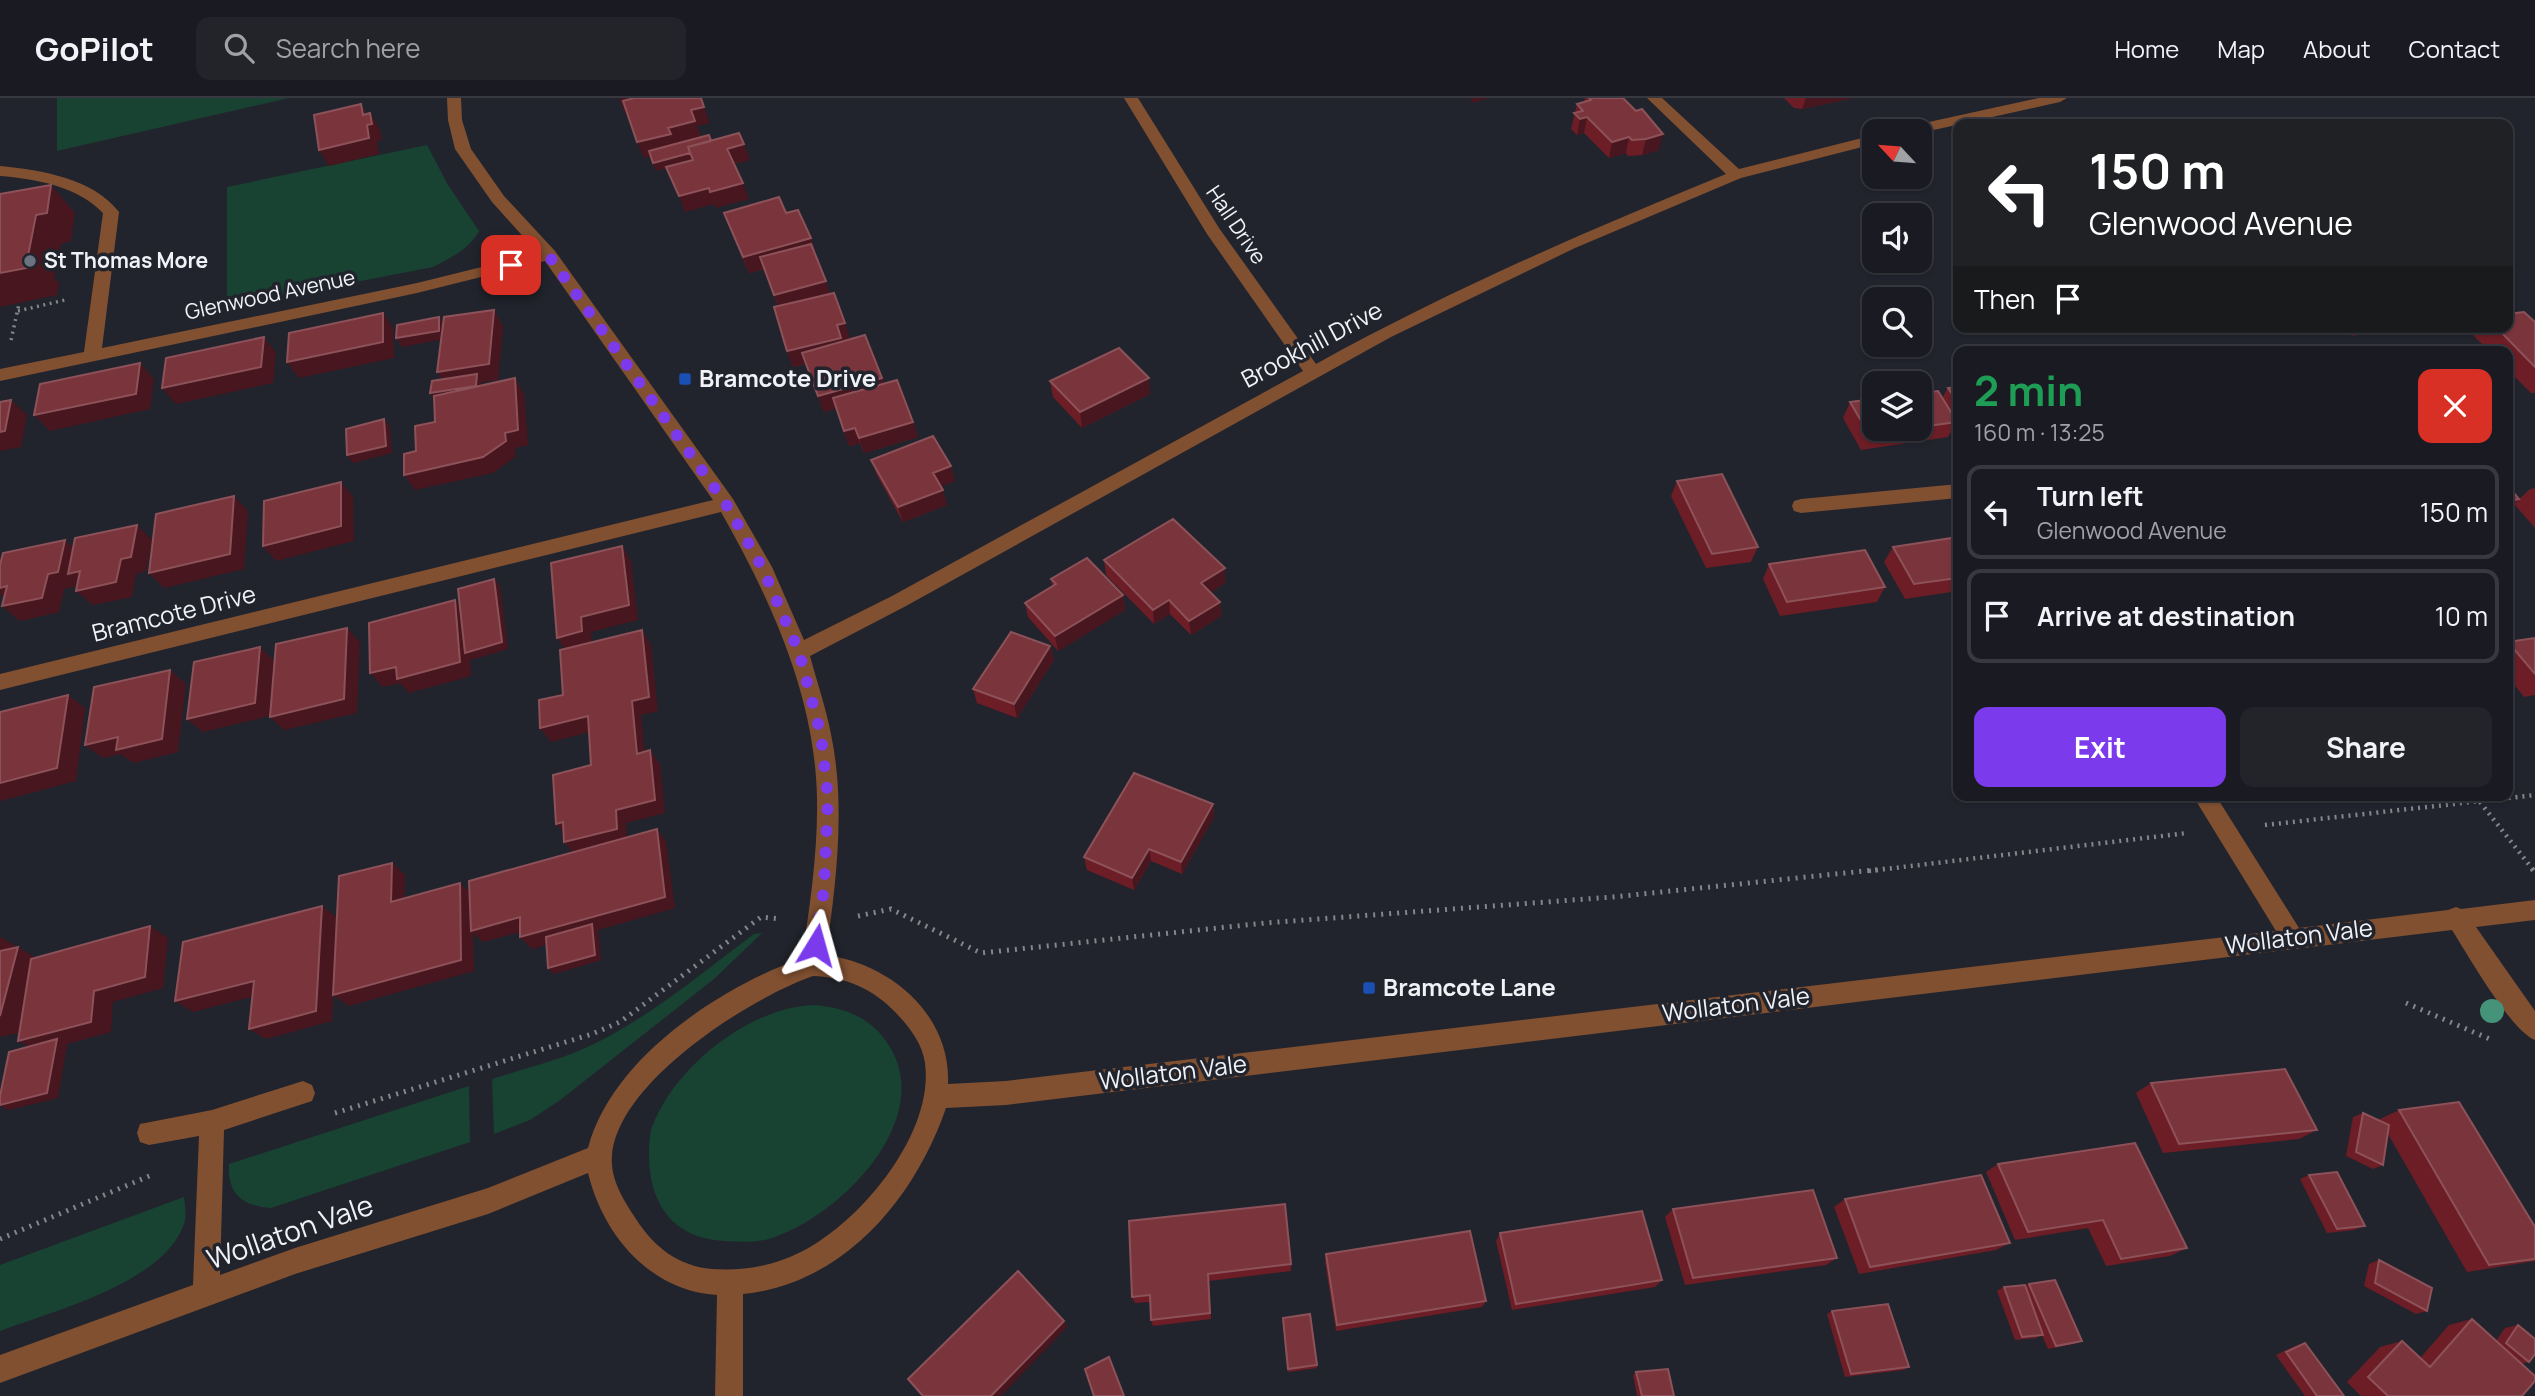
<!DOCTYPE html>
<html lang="en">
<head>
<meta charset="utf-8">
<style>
  :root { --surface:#1a1b22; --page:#23242a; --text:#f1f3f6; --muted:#9fa1a5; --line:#383940; --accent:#7c3aed }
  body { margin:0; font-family:Manrope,sans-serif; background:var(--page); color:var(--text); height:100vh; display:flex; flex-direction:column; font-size:26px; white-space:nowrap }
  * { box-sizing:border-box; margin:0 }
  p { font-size:23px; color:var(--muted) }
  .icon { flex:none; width:38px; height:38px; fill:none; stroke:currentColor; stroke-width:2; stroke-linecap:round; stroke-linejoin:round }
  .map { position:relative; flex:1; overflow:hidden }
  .sheet { position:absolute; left:1953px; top:248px; width:560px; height:455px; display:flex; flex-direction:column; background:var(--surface); border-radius:14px; box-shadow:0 2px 5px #0004,0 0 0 2px var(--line) }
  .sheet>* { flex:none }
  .guide { position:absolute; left:1953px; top:21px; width:560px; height:214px; border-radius:14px; box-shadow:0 2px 5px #0004,0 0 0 2px var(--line); background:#202124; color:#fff; overflow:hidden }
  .needle { width:46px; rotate:296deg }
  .controls { position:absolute; left:1862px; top:21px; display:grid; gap:14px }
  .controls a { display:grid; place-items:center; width:70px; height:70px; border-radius:14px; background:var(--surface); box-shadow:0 2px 5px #0004,0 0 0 2px var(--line); font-size:35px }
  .pin { position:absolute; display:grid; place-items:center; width:60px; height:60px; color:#fff; margin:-30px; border-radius:14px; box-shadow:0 4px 10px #0006 }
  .me { position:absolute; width:77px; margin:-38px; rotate:8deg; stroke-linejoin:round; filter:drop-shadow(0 0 5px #0008) }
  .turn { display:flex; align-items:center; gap:24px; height:147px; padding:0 21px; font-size:32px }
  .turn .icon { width:91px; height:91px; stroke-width:2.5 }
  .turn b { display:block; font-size:49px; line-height:60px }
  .then { display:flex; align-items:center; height:66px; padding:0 21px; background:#0003; gap:14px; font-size:26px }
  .round { display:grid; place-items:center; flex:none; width:74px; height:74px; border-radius:14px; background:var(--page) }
  .overview { display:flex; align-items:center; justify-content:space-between; height:119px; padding:0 21px }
  h1 { font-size:42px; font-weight:700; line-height:52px; color:#1e9e55 }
  .primary-button { display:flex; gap:14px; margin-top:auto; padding:14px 21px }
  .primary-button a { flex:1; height:80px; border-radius:14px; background:var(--accent); color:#fff; font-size:28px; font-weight:700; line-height:80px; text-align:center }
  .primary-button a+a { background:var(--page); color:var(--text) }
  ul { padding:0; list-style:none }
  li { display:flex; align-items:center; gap:21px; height:94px; margin:0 14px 10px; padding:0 7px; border:4px solid var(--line); border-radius:14px }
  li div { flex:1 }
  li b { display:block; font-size:26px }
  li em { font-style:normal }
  header { display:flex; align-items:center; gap:42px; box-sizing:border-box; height:98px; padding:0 35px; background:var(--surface); border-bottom:2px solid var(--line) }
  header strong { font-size:33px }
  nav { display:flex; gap:38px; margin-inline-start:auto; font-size:24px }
  .search { width:490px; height:63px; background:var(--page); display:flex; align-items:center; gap:18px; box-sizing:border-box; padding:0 24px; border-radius:14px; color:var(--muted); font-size:26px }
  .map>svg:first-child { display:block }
</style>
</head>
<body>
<header>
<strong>GoPilot</strong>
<div class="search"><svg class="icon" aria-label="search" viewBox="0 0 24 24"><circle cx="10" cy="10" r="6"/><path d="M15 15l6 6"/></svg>Search here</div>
<nav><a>Home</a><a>Map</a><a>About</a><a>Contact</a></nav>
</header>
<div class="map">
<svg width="2535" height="1298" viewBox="0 0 2535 1298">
  <rect width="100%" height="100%" fill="#22242d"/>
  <path fill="#184231" d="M57,0H289L57,53Z
    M427,47L448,87L479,133C468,152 452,159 433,169L227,209V89Z
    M762,835L714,881L559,1003L530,1022L494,1036L492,981C526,970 561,962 594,946C651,918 703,874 754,836Z
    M813,907C843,909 868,918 886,943C940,1018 841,1118 772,1140C756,1145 741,1144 725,1143C675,1141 650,1108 649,1060C649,1050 649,1039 652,1029C675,968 749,910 813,907Z
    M469,988L470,1044L271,1110C243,1108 227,1096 229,1066Z
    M184,1099C185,1107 187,1119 184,1126C164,1185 53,1213 0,1233V1167Z"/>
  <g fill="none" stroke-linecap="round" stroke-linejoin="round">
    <path stroke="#84868d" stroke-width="3.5" stroke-dasharray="2 4.5" stroke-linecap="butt" d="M18,213L65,202
      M11,242L19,206"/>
    <path stroke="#84868d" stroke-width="4.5" stroke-dasharray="2 5" stroke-linecap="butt" d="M2480,704L2534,773
      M2265,727L2535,697
      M1869,773L2187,735"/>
    <path stroke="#84868d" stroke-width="5" stroke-dasharray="2 6" stroke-linecap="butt" d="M2532,771L2535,775
      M858,818L891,811L981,855L1265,825L1613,799L1884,771
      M2406,905L2492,942
      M335,1015L592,936L620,924L761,819L780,821
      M0,1141L154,1076"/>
    <path fill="#815031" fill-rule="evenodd" d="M447,0H461L462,22L471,51L504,98L555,153L733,401L772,469L804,542L892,498L1303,273L1207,136L1124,0H1138L1219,130L1316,266C1448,193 1586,133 1726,76L1647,0H1662L1739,71L1874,37V46L1741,80L1575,150L1391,239L906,508L810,558C817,584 826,610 831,636C846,708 836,785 826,857C891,866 951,917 948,986L1006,983L2276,833L2193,698H2216L2299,830L2448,812L2456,809L2461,811L2535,802V822L2476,829L2535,913V942C2511,933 2468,857 2452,832L1006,1007L946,1010C915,1100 844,1186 743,1196V1298H715L717,1197C650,1193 603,1137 588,1075L488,1116L295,1176L0,1285V1257L193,1187L199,1038L149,1047L140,1044L137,1035L140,1026L212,1012L303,983L312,987L315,995L312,1003L224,1032L220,1177L295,1150L488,1090L588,1050C612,960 719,890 802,860C810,807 818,754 817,700C815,598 771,502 721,414L0,592V576L713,402L545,163L417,195L0,283V271L84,254L103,115C77,88 36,81 0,78V68C40,72 93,80 119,114L102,250L417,185L538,155L492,104L455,51L448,22ZM813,878C846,879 874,891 897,916C910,930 922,945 925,965C935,1038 854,1133 790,1159C766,1169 738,1173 712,1171C678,1168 654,1149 636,1121C624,1103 610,1081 612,1058C617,984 750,900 813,878Z
      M2039,0H2067L2060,4L1920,35L1899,33L1906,29Z
      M1958,386V400L1801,415L1794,413L1792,408L1794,403L1801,401Z"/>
  </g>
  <circle fill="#459378" cx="2492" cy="913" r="12"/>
  <path fill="#6c1d25" d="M1585,0H1623L1659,52L1642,57L1628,58L1626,55L1609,60L1584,35L1577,37L1571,31L1577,6L1584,4Z
    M1784,0H1853L1802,11L1794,10Z
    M724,115H786L816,155L815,156L830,196L850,241L913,324L918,339L864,355L860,345L849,348L836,310L824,314L806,266L793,269L787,253L778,208L764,171L749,175Z
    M2535,224V295H2531L2508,272V254H2490L2471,235L2477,229H2508Z
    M2344,229H2414L2352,238Z
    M1050,283L1150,296L1082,330L1053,299Z
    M1958,289V334L1954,328L1948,339L1861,352L1843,320L1850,304L1874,331H1920V295L1942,300L1948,290Z
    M871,362L955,383L941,388L947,407L903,424L877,377Z
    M1677,383L1758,449L1751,464L1706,470L1671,398Z
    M2508,388L2519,401L2508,411Z
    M2535,390V430L2514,406L2530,391Z
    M1958,439V493L1905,501L1884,464L1893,449Z
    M1104,462L1225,470V485L1211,494L1220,504L1221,518L1191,537L1170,516L1154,526L1106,477Z
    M1769,466L1885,489L1877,504L1780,518L1763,481Z
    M1051,481L1123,497L1125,512L1058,553L1028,519L1025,505L1052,488Z
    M2535,540V597L2524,599L2508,579V544Z
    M1050,548L1054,562L1017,620L977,605L973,591Z
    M1213,706L1214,719L1182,776L1151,763L1134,792L1087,772L1084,759Z
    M2151,985L2317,1032L2299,1041L2163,1055L2136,995Z
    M2399,1012L2535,1129V1163L2467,1174L2388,1036L2383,1067L2373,1071L2346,1058L2353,1019L2363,1015L2381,1023L2380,1021Z
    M1998,1066L2187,1150L2170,1158L2106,1168L2088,1130L2015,1142L1986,1074Z
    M2309,1077L2365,1128L2354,1132L2327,1135L2300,1081Z
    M1845,1101L2010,1145L1996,1152L1859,1176L1834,1109Z
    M1673,1111L1837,1160L1826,1167L1685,1187L1665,1119Z
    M1129,1123L1291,1166V1173L1209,1183L1211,1221L1153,1228L1151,1222L1150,1204L1135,1205L1132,1199Z
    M1500,1135L1662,1182L1655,1189L1512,1212L1496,1143Z
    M1326,1156L1486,1203L1482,1209L1336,1233L1325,1164Z
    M2379,1162L2427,1213L2416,1216L2364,1188L2369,1166Z
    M2029,1186L2082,1243L2074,1246L2048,1251L2042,1237L2036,1240L2015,1242L1997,1193L2004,1189L2025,1188Z
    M1832,1213L1909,1269L1903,1272L1845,1279L1827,1216Z
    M2472,1221L2496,1243L2505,1230L2518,1227L2529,1264L2521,1266L2522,1298H2361L2347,1284L2380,1249L2402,1243L2420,1260L2449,1227Z
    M1283,1223L1317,1267V1270L1288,1274Z
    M2305,1245L2344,1298H2305L2276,1257L2295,1248Z
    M1636,1274L1674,1298H1637L1633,1277Z"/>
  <path fill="#48161f" d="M619,0H669L671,5L625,15Z
    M1472,0H1490L1471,5Z
    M1806,0H1853L1802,11Z
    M361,6L370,22V15L380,31L382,42L377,43L379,56L329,68L319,52L363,17Z
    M704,9L710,25L697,28L691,12Z
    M1587,19L1584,35L1577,37L1580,21Z
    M695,23L701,39L675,46L668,30Z
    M671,36L677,52L644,60L637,44Z
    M1663,36L1659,52L1642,57L1646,41Z
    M1629,39L1626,55L1609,60L1612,44Z
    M744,46L750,62L732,67L727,51Z
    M690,55L693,63L656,73L653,65Z
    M743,85L749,101L716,110L714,106L685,114L679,98L709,90Z
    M51,87L75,115L71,143L61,146L54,180L59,185L57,197L0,209V175L36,117Z
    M811,140L816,155L749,175L743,159Z
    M826,183L831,199L780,213L774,197Z
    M494,212L503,228L498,282L482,284L481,296L435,303L430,295L447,289L437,274Z
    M383,215L393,231L394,260L299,280L287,264Z
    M439,219L444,227V241L402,249L396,240Z
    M845,225L850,241L846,256L793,269L787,253L837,227Z
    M264,239L276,255L273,285L176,306L162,290Z
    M140,265L154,281L150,311L50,333L34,317Z
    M515,280L524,296L528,347L515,350L516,358L493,375L415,392L404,377L505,335Z
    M882,280L887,296L824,314L818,298Z
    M1149,280L1150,296L1082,330L1080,314Z
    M11,302L27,317L21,349L0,353V334Z
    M384,321L390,329L392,355L353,365L347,357Z
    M913,324L918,339L864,355L859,340Z
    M855,330L860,345L849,348L844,333Z
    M951,368L955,383L937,390L933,375Z
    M341,384L353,399L354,443L276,463L263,448Z
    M943,392L947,407L903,424L898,409Z
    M234,398L248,413L244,471L164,490L149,475Z
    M137,427L152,442L146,473L136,476L132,499L93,507L76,493L121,461Z
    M65,442L81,457L80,473L84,490L76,483L75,489L64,491L59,514L20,523L2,508L48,476Z
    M622,448L631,463L638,522L591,534L592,547L567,554L557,540L581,519Z
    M1225,470V485L1202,500L1201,485Z
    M494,481L500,488L508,551L471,562L470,560L471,578L409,595L400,585L383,589L370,575L396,569L455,502L466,516Z
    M7,488L11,505L0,496V490Z
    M1123,497L1125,512L1058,553L1055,538Z
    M1169,502L1170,516L1154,526L1153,512Z
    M1220,504L1221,518L1191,537L1189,523Z
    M347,530L360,544L357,615L284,632L270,619Z
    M642,532L651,547L658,613L641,617L646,669L637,656L632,603Z
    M1050,548L1054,562L1017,620L1014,606Z
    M260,549L274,563L269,618L203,634L187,621Z
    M170,572L186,586L178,654L133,665L121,656L103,660L85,647Z
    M68,597L85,610L76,683L0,703V685Z
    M588,618L598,632L551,644L540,630Z
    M650,652L660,666L665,715L626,725L627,743L575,757L564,744L616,712Z
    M1213,706L1214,719L1182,776L1181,764Z
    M563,724L567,738L556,726Z
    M657,731L666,744L675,810L598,832L601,862L554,876L548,870L593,833L532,851L520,839Z
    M1149,751L1151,763L1134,792L1132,780Z
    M392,765L405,777L404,816L391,804Z
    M460,785L473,797L520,819L532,831L483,844L473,835L474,873L349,908L333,897Z
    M322,808L337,820L332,923L266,941L249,931Z
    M150,828L168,840L163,890L113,904L111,934L67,946V947L58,1000L9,1012L0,1008L39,954L18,943L94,893Z
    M0,839L18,849L13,866L0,858Z
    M18,849L38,861L19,935L0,939V918Z
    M254,883L271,894L193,914L175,903Z
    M1064,1223L1067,1229L1001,1298H991Z"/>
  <path fill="#7a343c" stroke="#8d5259" stroke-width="2" d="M634,0H701L704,9L691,12L695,23L668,30L671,36L637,44L623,3Z
    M1589,0H1623L1636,13L1642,11L1663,36L1646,41L1632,42L1629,39L1612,44L1587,19L1580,21L1574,15L1583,13L1577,6L1591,2Z
    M361,6L363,17L370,15L372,26L367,27L369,40L319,52L314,17Z
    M739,35L744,46L727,51L743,85L710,94L709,90L679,98L666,69L693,62L688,49Z
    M709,37L711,43L688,49L690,55L653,65L649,53Z
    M51,87L47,115L36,117L28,158L34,157L32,169L0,175V96Z
    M779,99L786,115L798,112L811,140L743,159L724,115Z
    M811,146L826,183L774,197L760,159Z
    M834,195L845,225L837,227L841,240L787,253L774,209Z
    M494,212L489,266L437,274L444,219Z
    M2524,214L2535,224V269L2496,229H2508V216Z
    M383,215V244L287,264L289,235Z
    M439,219V233L396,240L397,227Z
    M865,237L882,280L818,298L802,255Z
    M264,239L261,269L162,290L166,260Z
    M2250,249L2254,254H2215Z
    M1119,250L1149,280L1080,314L1050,283Z
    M140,265L136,296L34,317L40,286Z
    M477,276L476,288L430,295L432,283Z
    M515,280L518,332L505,335L506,343L483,359L404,377V356L416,353L415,328L435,324L434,298Z
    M897,282L913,324L859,340L855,330L844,333L833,300Z
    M1958,289V305L1948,290Z
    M1938,293L1957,324L1920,329V295Z
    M1874,301V331H1908L1869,336L1850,304Z
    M11,302L5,333L0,334V304Z
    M384,321L386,348L347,357L346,331Z
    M933,338L951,368L933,375L943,392L898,409L871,362Z
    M1722,376L1758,449L1712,456L1677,383Z
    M341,384V428L263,448L264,403Z
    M2508,388L2519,401L2508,403Z
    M234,398L230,456L149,475L156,416Z
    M1173,421L1225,470L1201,485L1220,504L1189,523L1169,502L1153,512L1104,462Z
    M137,427L131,459L121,461L116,484L76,493L80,473L68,476L75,440Z
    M1958,439V480L1914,486L1893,449Z
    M65,442L58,474L48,476L42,500L2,508L7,488L0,490V467L3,455Z
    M622,448L629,507L581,519L582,533L557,540L551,465Z
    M1865,452L1885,489L1787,504L1769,466Z
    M1087,460L1123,497L1055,538L1025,505L1056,486L1051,481Z
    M494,481L502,544L465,555L458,491Z
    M455,502L460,564L397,581L396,569L370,575L369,525Z
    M347,530L344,601L270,619L276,546Z
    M642,532L649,599L632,603L637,656L650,652L655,702L616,712L617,731L564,744L563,724L556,726L553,677L591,667L588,618L540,630L539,602L563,597L560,552Z
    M1011,534L1050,548L1014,606L973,591Z
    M2535,540V576L2508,544Z
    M260,549L255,605L187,621L194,564Z
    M170,572L162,641L116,652L118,639L85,647L94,589Z
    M2508,590L2513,598H2508Z
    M68,597L57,670L0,685V614Z
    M1134,675L1213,706L1181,764L1149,751L1132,780L1084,759Z
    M657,731L665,799L520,839V819L471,833L469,783Z
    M392,765L391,804L460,785L461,862L333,897L339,778Z
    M322,808L316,913L249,931L254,883L175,903L183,844Z
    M592,826L595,857L548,870L546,839Z
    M150,828L145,879L94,893L91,924L18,943L31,861Z
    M18,849L0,918V853Z
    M57,941L47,995L0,1007V998L9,954Z
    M2285,971L2317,1032L2179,1046L2151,985Z
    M2459,1004L2535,1129V1161L2489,1167L2399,1012Z
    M2363,1015L2389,1027L2383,1067L2356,1054Z
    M2135,1045L2187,1150L2121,1161L2103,1122L2028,1134L1998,1066Z
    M2337,1074L2365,1128L2337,1131L2309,1077Z
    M1981,1077L2010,1145L1870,1169L1845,1101Z
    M1813,1092L1837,1160L1693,1180L1673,1111Z
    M1285,1106L1291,1166L1208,1176L1210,1215L1151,1222L1150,1197L1132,1199L1129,1123Z
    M1642,1113L1662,1182L1516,1206L1500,1135Z
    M1470,1133L1486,1203L1337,1227L1326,1156Z
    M2379,1162L2432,1190L2427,1213L2375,1185Z
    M1018,1173L1064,1223L991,1298H923L908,1281Z
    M2055,1182L2082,1243L2056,1248L2029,1186Z
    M2025,1187L2043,1237L2022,1239L2004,1189Z
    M1888,1206L1909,1269L1851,1276L1832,1213Z
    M1310,1216L1317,1267L1288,1271L1283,1220Z
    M2472,1221L2535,1278V1283L2522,1298H2388L2368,1279L2402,1243L2430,1269Z
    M2518,1227L2535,1241V1256L2529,1264L2506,1245Z
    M2305,1245L2344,1298H2317L2286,1254Z
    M1109,1259L1124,1298H1094L1085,1271Z
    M1668,1271L1674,1298H1642L1636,1274Z"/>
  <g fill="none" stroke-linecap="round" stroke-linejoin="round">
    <path stroke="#7c3aed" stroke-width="12" stroke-dasharray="0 21.6" d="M511,167L549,158L726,406L762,469L799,554L821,637L828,700L824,790L816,847"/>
  </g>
  <circle fill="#6b7280" stroke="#22242d" stroke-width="2.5" cx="30" cy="163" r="7"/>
  <g fill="#1a4fb4" stroke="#22242d" stroke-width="2.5">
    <rect x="678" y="274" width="14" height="14" rx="3.5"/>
    <rect x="1362" y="883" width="14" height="14" rx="3.5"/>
  </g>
  <g text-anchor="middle" stroke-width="7" stroke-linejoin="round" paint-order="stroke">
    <g font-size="21" fill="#f0f2f8" stroke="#22242d">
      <text transform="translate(1236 127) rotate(56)" y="7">Hall Drive</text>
      <text transform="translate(270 197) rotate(-12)" y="7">Glenwood Avenue</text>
    </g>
    <g font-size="21" font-weight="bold" fill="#f0f2f8" stroke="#22242d" text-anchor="start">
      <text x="44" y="170">St Thomas More</text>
    </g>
    <g font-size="24" fill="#f0f2f8" stroke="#22242d">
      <text transform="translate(1312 247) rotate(-28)" y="8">Brookhill Drive</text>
      <text transform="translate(174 516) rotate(-14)" y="8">Bramcote Drive</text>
      <text transform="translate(2299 839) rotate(-7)" y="8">Wollaton Vale</text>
      <text transform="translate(1736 907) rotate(-7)" y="8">Wollaton Vale</text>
      <text transform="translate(1173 975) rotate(-7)" y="8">Wollaton Vale</text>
    </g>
    <g font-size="24" font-weight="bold" fill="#f0f2f8" stroke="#22242d" text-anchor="start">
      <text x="699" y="289">Bramcote Drive</text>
      <text x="1383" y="898">Bramcote Lane</text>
    </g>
    <g font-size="28" fill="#f0f2f8" stroke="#22242d">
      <text transform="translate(290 1134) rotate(-19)" y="10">Wollaton Vale</text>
    </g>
  </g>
</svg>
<div class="controls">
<a><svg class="needle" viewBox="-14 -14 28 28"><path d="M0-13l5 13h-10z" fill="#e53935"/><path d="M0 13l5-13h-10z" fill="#9fa1a5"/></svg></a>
<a><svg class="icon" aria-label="sound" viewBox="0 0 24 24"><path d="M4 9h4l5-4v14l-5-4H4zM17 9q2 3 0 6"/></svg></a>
<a><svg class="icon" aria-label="search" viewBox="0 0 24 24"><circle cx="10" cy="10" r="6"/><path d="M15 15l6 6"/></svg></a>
<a><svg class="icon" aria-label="layers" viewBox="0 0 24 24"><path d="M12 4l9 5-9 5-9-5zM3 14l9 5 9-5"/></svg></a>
</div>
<div class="pin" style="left:511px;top:167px;background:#d93025"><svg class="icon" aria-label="arrive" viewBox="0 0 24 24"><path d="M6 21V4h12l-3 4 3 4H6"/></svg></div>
<svg class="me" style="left:816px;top:847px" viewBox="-20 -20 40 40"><path d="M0-17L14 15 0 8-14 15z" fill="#7c3aed" stroke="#fff" stroke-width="4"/></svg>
<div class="guide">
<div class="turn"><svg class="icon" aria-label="left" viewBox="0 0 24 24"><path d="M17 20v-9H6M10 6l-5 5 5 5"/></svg><div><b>150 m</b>Glenwood Avenue</div></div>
<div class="then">Then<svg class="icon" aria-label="arrive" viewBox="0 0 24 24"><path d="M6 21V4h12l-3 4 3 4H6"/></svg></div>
</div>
<section class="sheet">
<div class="overview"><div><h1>2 min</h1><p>160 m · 13:25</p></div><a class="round" style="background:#d93025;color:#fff"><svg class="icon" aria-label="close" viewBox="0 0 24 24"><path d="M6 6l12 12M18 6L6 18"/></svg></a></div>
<ul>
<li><svg class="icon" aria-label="left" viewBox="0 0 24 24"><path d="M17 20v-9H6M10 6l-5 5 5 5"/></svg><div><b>Turn left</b><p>Glenwood Avenue</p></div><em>150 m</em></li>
<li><svg class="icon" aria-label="arrive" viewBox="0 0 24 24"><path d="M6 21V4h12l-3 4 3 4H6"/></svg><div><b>Arrive at destination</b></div><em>10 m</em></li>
</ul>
<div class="primary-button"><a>Exit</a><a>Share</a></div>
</section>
</div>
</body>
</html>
